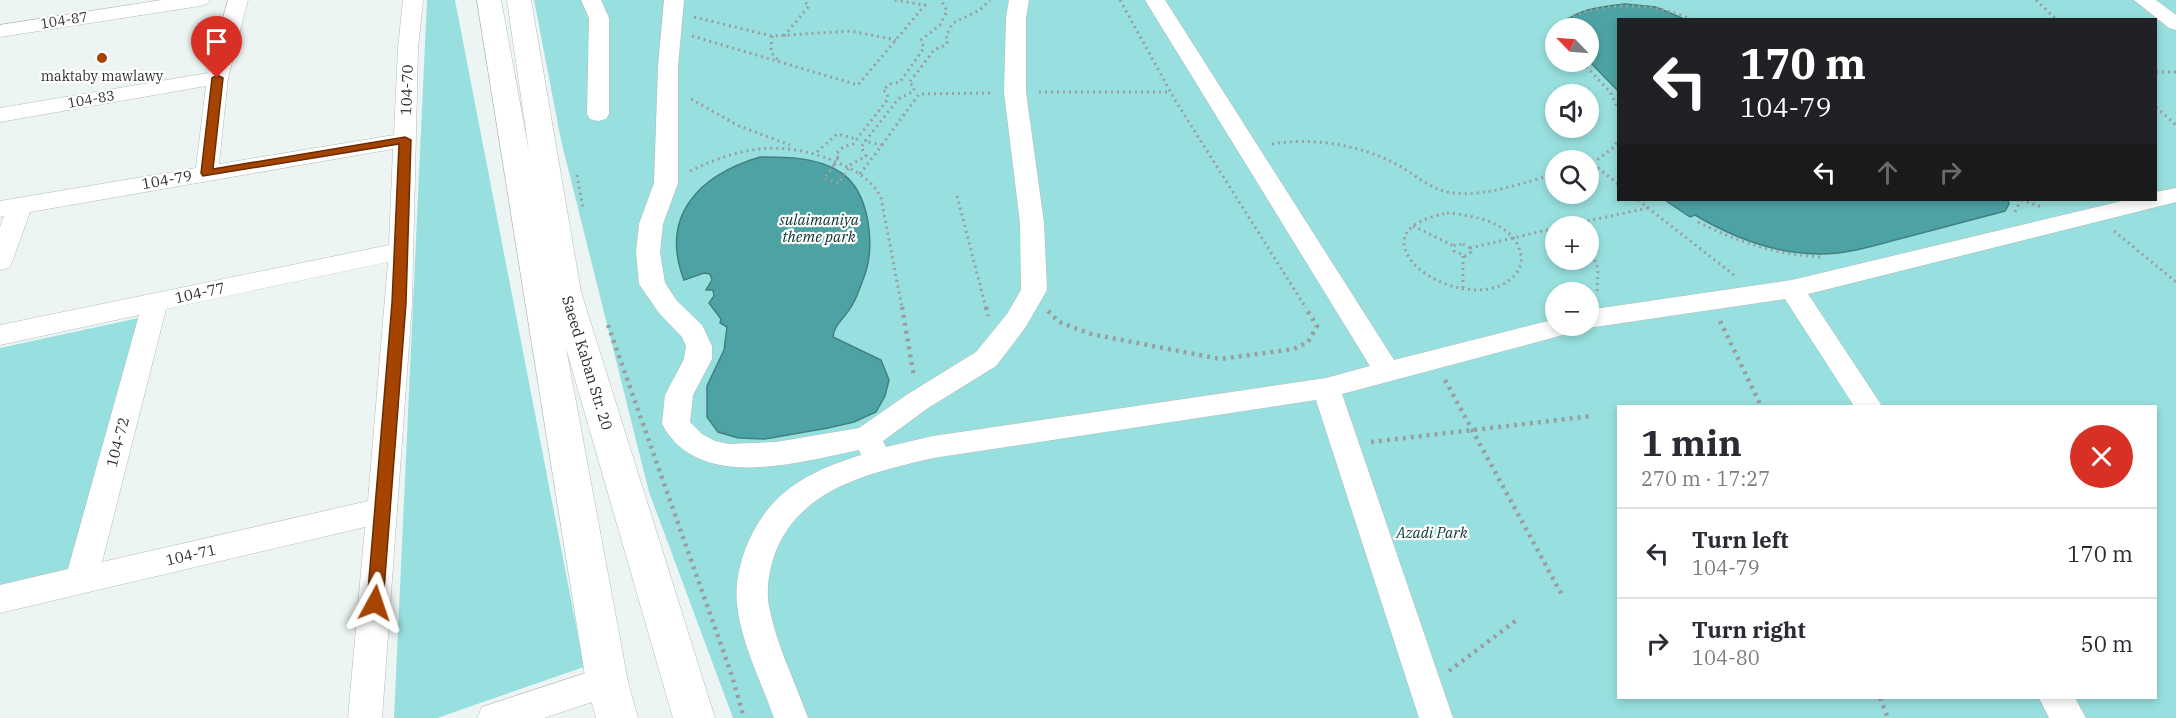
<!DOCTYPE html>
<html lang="en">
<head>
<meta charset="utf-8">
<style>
  :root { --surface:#fff; --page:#f7f7f7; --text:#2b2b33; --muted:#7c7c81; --line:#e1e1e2 }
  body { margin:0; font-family:"IBM Plex Serif",serif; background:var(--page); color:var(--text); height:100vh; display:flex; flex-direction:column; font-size:22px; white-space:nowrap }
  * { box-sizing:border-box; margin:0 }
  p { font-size:20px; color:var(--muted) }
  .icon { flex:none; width:33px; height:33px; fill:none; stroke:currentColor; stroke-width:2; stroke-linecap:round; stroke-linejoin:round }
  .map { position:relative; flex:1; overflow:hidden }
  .sheet { position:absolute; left:1617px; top:405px; width:540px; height:294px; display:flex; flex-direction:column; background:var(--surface); border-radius:0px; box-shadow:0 3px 9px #0003 }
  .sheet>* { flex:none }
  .guide { position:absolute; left:1617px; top:18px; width:540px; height:183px; border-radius:0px; box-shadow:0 3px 9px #0003; background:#202124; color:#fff; overflow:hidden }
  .needle { width:39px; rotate:295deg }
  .tools { position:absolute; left:1545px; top:18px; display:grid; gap:12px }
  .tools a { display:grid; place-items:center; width:54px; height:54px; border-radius:50%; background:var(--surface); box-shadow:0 3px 9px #0003; font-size:30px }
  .pin { position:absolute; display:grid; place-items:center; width:51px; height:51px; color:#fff; margin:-62px -26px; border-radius:50% 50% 50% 0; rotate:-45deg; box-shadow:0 0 6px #0007 }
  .pin .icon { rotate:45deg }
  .me { position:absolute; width:66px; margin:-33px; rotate:5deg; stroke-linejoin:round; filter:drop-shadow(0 0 4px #0008) }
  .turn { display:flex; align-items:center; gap:21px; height:126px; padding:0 24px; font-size:27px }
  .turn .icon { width:78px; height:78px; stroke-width:2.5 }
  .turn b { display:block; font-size:42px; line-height:51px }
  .lanes { display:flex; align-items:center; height:57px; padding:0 24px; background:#0003; justify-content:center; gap:30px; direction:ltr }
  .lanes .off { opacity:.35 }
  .round { display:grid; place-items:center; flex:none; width:63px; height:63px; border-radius:32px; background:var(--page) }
  .headline { display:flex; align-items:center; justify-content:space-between; height:102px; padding:0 24px }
  h1 { font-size:36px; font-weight:800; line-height:45px }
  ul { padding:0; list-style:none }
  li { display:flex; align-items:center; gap:18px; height:90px; padding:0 24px; border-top:2px solid var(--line) }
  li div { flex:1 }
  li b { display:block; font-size:22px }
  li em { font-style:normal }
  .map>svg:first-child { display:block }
</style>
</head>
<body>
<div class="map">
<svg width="2176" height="718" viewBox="0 0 2176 718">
  <rect width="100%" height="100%" fill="#ecf4f4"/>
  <path fill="#98e0df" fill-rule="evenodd" d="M427,0H455L584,667L437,718H394Z
    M534,0H2176V718H733L649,492L561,140ZM1618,20H2156V200H1618ZM1556,28H1588V62H1556ZM1556,94H1588V128H1556ZM1556,160H1588V194H1556ZM1556,226H1588V260H1556ZM1556,292H1588V326H1556ZM1618,406H2156V698H1618Z
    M143,317L75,572L0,591V348Z"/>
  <path fill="#4da3a4" stroke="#438081" stroke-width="1.5" d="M1625,4L1656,7L1684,19L1618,20V91L1589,61L1588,28H1561C1570,9 1606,6 1625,4Z
    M760,157C786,157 818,157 840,172C870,191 876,247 864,277C860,287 857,298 851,307C845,318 834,324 833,337L881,360L889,380L885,396L876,412L854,422L828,428L765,439L738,438L718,432L707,417V386L724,350L727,327L720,323L721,319L709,303L714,296L713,290H706L712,280L710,274L704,273L684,280C659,215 700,175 760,157Z
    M1665,200H2008L2009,204L2005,211C1971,220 1937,229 1903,238C1875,245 1846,255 1817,254C1773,253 1732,237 1695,215L1690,217Z"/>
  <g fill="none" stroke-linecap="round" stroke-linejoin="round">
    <g stroke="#b3bbbb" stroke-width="1">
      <path id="minor" d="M162,0H210L207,4L200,6L0,37V25Z
        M228,0H248L228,78L219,164L394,135L398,48L403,0H423L418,48L412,303L382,718H348L365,527L0,613V585L68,569L139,315L0,345V325L389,245L393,149L30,212L12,262L9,268L0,270V227L4,216L0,217V201L196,168L206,86L0,122V108L208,73ZM388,262L368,501L102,562L166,309Z
        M581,0H601L609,18V114L606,119L598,121L590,119L587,114L589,18Z
        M664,0H684L678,66V183L663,224L660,252L665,283L677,301L702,325L712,346V359L693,395L690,422L702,434L715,441L729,444L776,442L859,428L908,394L976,352L1007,314L1021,290L1020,223L1004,92L1006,18L1009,0H1029L1026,18V92L1044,223L1047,290L1025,328L996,366L928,408L883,441L886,447L933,436L1326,378L1370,366L1145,0H1165L1394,360L1556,319V326H1576L1572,333L1563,335L1342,394L1453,718H1419L1316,400L933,458C870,473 798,488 774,556C769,571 766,591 769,606C776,645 795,681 808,718H774C761,681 741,643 737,604C735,586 739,567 745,550C766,494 806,472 861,455L859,450C798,462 699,493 662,424L665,395L684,359L686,346L682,337L659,313L639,284L636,252L639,224L654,183L658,66Z
        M2134,0H2156L2176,15V30L2169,28Z
        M2176,188V202L1808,294L1882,406H1854L1785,299L1588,328L1579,326H1588V310L1792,280L2126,200H2156V192Z
        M607,666L619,671L624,682L619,693L544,718H477L482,707Z
        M2039,698H2075L2086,718H2049Z"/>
    </g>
    <g stroke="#b3bbbb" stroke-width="1">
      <path id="major" d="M477,0H501L529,152L507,0H531L581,292L715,718H673L566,348L628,682L638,718H596L586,682Z"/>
    </g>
    <path stroke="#999f9f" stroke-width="3" stroke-dasharray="2 4" stroke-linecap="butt" d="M1120,0L1175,100L1306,308
      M2036,0L2057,20
      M694,17L772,36L851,31L896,40
      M1556,34L1553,29C1584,0 1653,0 1692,20
      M692,36L858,85L925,5L894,0
      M772,36L771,52L778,60
      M784,36L809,6L803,0
      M1582,62L1610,92L1618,108
      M2156,72H2176
      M1039,92H1171
      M691,99L739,126L790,145
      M2156,107L2176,125
      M1272,144C1312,137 1361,145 1396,164C1415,174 1432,191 1453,193C1487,197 1524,182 1556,174
      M882,145L919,94L993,93
      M817,152L837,134L856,139
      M838,158L836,154L843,147L853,144L888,99L887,93L883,90L890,84L900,82L924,48L921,40L940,25L947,11L941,0
      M1593,164L1618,184
      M834,165L824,179L839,183L844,175
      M850,165L866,156L861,147L898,99L914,91V86L909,83L934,50L946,45L948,41L946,36L953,23L980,10L990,0
      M1588,167L1614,147L1618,140
      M690,171C744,145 787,139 843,165C858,172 874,182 881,198L902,308
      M860,174L882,145L864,141
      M577,175L583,209
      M957,196L986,308
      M1638,200L1734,275
      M2021,200L2043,207
      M2015,212L2019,204L2018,200
      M1447,213C1473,215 1517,223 1521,256C1522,264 1519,271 1513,277C1487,303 1429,286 1410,259C1390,228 1425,218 1447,213Z
      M1698,222C1738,242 1777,255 1822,257
      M1413,226L1454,246
      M1564,226L1648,208
      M2114,231L2176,282
      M1588,243L1598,268L1597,295
      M1463,244L1470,248L1471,252L1465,256L1454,251L1455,245Z
      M1470,248L1556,228
      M1463,256V289"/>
    <path stroke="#999f9f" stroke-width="4.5" stroke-dasharray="3 5" stroke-linecap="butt" d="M902,307L914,377
      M986,307L988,316
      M1048,311L1059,322L1091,334L1220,359L1294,349L1308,342L1317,326L1305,307
      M1720,321L1761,406
      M608,325L732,676L744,718
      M1445,380L1562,595
      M1371,442L1592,416
      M1449,671L1518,619
      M1880,698L1888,718"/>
    <use href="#minor" fill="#fff" fill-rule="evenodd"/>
    <use href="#major" fill="#fff" fill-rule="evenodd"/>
    <path stroke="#999f9f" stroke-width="3" stroke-dasharray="2 4" stroke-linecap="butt" d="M834,165L838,158
      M844,175L850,165"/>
  </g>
  <path fill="#a54300" stroke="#6b2c00" stroke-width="1.5" d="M217,75L223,78L213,169L405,137L411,140L406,303L383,603L381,608L375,610L369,608L367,603L392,303L399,144L203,176L201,173L212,78Z"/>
  <circle fill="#a54300" stroke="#fff" stroke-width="2" cx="102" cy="58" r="6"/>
  <g text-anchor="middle" stroke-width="4.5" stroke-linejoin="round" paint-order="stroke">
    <g font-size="14" fill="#2d3030" stroke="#fff">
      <text transform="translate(64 20) rotate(-9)" y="5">104-87</text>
      <text transform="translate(91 99) rotate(-10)" y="5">104-83</text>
    </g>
    <g font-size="14" fill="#2d3030" stroke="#fff">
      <text x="102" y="81">maktaby mawlawy</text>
    </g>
    <g font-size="15" fill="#2d3030" stroke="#fff">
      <text transform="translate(407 90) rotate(-88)" y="5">104-70</text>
      <text transform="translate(167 180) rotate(-10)" y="5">104-79</text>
      <text transform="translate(200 293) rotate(-12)" y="5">104-77</text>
      <text transform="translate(587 363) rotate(73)" y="5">Saeed Kaban Str. 20</text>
      <text transform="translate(118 442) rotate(-75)" y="5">104-72</text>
      <text transform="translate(191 555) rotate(-13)" y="5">104-71</text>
    </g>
    <g font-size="15" font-style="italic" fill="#063232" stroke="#fff">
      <text x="819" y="225">sulaimaniya<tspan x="819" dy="17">theme park</tspan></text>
      <text x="1432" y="538">Azadi Park</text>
    </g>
  </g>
</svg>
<div class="tools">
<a><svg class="needle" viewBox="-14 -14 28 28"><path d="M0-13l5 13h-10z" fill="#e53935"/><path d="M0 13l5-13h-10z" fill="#7c7c81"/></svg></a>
<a><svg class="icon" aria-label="sound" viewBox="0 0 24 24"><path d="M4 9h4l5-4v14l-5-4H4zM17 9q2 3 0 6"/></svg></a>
<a><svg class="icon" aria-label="search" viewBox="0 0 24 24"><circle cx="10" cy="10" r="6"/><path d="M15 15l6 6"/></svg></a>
<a>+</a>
<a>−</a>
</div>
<div class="pin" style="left:217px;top:78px;background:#d93025"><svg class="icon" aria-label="arrive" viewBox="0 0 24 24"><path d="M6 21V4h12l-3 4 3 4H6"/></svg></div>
<svg class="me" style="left:375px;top:603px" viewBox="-20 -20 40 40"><path d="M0-17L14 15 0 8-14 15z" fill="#a54300" stroke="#fff" stroke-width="4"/></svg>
<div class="guide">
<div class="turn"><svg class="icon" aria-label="left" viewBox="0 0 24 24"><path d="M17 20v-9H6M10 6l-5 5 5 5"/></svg><div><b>170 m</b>104-79</div></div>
<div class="lanes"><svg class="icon" aria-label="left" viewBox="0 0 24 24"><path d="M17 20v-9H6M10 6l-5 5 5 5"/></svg><svg class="icon off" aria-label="ahead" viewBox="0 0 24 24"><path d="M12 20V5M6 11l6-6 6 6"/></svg><svg class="icon off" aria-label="right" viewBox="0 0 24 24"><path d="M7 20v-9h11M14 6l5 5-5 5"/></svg></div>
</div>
<section class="sheet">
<div class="headline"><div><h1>1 min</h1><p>270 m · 17:27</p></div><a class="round" style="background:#d93025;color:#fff"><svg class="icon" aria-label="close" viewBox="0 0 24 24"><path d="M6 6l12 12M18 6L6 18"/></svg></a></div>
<ul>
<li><svg class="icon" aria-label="left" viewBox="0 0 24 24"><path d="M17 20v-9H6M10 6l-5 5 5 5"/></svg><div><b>Turn left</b><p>104-79</p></div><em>170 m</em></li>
<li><svg class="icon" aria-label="right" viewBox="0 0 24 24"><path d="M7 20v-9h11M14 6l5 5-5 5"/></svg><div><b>Turn right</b><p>104-80</p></div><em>50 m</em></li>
</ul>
</section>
</div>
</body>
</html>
